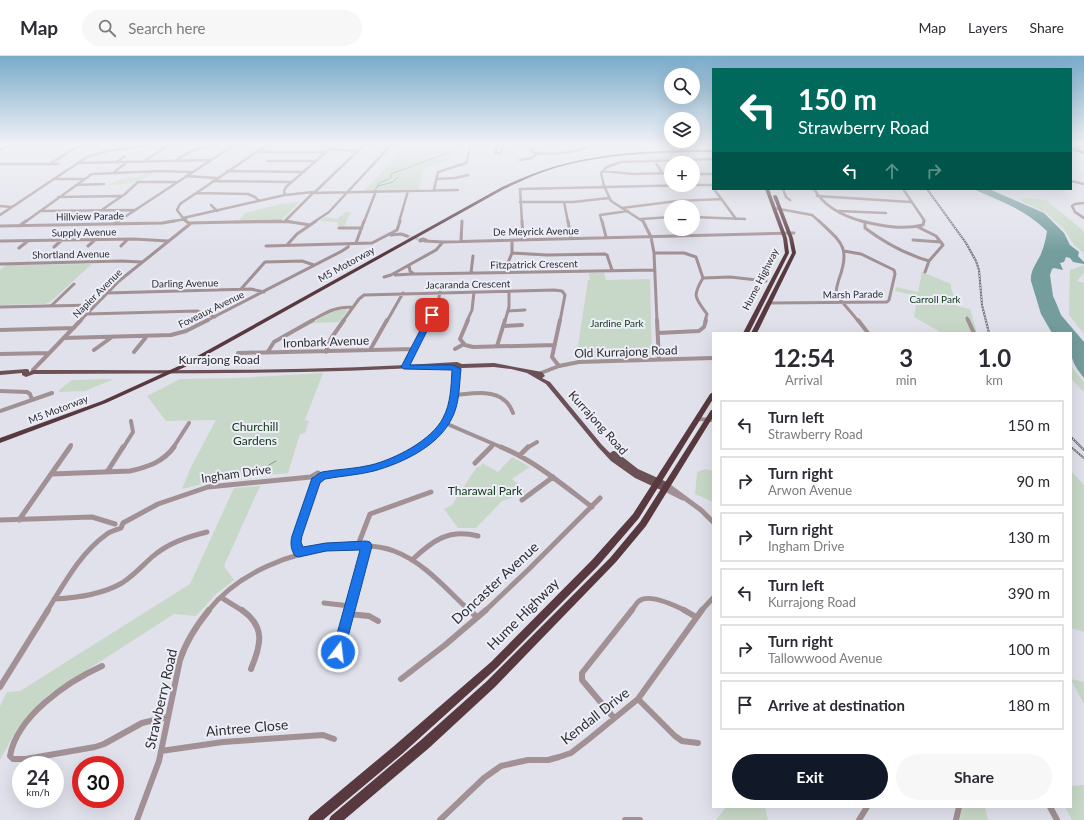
<!DOCTYPE html>
<html lang="en">
<head>
<meta charset="utf-8">
<style>
  :root { --surface:#fff; --page:#f7f7f7; --text:#2b2b33; --muted:#7c7c81; --line:#e1e1e2; --accent:#111827 }
  body { margin:0; font-family:Lato,sans-serif; background:var(--page); color:var(--text); height:100vh; display:flex; flex-direction:column; font-size:15px; white-space:nowrap }
  * { box-sizing:border-box; margin:0 }
  p { font-size:13px; color:var(--muted) }
  .icon { flex:none; width:22px; height:22px; fill:none; stroke:currentColor; stroke-width:2; stroke-linecap:round; stroke-linejoin:round }
  .map { position:relative; flex:1; overflow:hidden }
  .side { position:absolute; left:712px; top:276px; width:360px; height:476px; display:flex; flex-direction:column; background:var(--surface); border-radius:0px; box-shadow:0 4px 16px #0002 }
  .side>* { flex:none }
  .top-card { position:absolute; left:712px; top:12px; width:360px; height:122px; border-radius:0px; box-shadow:0 4px 16px #0002; background:#00695c; color:#fff; overflow:hidden }
  .tools { position:absolute; left:664px; top:12px; display:grid; gap:8px }
  .tools a { display:grid; place-items:center; width:36px; height:36px; border-radius:50%; background:var(--surface); box-shadow:0 4px 16px #0002; font-size:20px }
  .speed { position:absolute; left:12px; top:700px; display:flex; gap:8px; font-size:20px; font-weight:700; text-align:center }
  .speed>* { display:grid; place-content:center; width:52px; height:52px; border-radius:50%; background:var(--surface); box-shadow:0 4px 16px #0002; line-height:1 }
  .speed small { font-size:10px; font-weight:400 }
  .speed .limit { border:6px solid #d22; background:#fff; color:#111 }
  .pin { position:absolute; display:grid; place-items:center; width:34px; height:34px; color:#fff; margin:-17px; border-radius:8px; box-shadow:0 2px 6px #0006 }
  .me { position:absolute; width:44px; margin:-22px; rotate:15deg; stroke-linejoin:round; filter:drop-shadow(0 0 3px #0008) }
  .turn { display:flex; align-items:center; gap:14px; height:84px; padding:0 20px; font-size:18px }
  .turn .icon { width:52px; height:52px; stroke-width:2.5 }
  .turn b { display:block; font-size:28px; line-height:34px }
  .lanes { display:flex; align-items:center; height:38px; padding:0 20px; background:#0003; justify-content:center; gap:20px; direction:ltr }
  .lanes .off { opacity:.35 }
  .eta { display:flex; justify-content:space-evenly; align-items:center; height:68px; text-align:center }
  .eta b { font-size:24px; font-weight:700; line-height:28px }
  .cta { display:flex; gap:8px; margin-top:auto; padding:8px 20px }
  .cta a { flex:1; height:46px; border-radius:24px; background:var(--accent); color:#fff; font-size:16px; font-weight:700; line-height:46px; text-align:center }
  .cta a+a { background:var(--page); color:var(--text) }
  ul { padding:0; list-style:none }
  li { display:flex; align-items:center; gap:12px; height:50px; margin:0 8px 6px; padding:0 12px; border:2px solid var(--line); border-radius:0px }
  li div { flex:1 }
  li b { display:block; font-size:15px }
  li em { font-style:normal }
  header { display:flex; align-items:center; gap:24px; box-sizing:border-box; height:56px; padding:0 20px; background:var(--surface); border-bottom:1px solid var(--line) }
  header strong { font-size:19px }
  nav { display:flex; gap:22px; margin-inline-start:auto; font-size:14px }
  .search { width:280px; height:36px; background:var(--page); display:flex; align-items:center; gap:10px; box-sizing:border-box; padding:0 14px; border-radius:22px; color:var(--muted); font-size:15px }
  .map>svg:first-child { display:block }
</style>
</head>
<body>
<header>
<strong>Map</strong>
<div class="search"><svg class="icon" aria-label="search" viewBox="0 0 24 24"><circle cx="10" cy="10" r="6"/><path d="M15 15l6 6"/></svg>Search here</div>
<nav><a>Map</a><a>Layers</a><a>Share</a></nav>
</header>
<div class="map">
<svg width="1084" height="764" viewBox="0 0 1084 764">
  <rect width="100%" height="100%" fill="#e0e1eb"/>
  <path fill="#c8d8c8" d="M406,89H457L449,104L423,113L419,133L364,135Z
    M670,96L673,97L677,103L644,104L641,98Z
    M155,116C141,128 126,128 108,129L123,122L139,121L145,117Z
    M1020,142L1046,144L1080,172L1084,176V197L1074,189L1064,173L1046,157L1023,146Z
    M301,145L282,163L240,164L245,157L284,147L285,148Z
    M346,156H351L344,171L339,170L337,166L320,165L326,161L337,163Z
    M92,208L50,246L45,248L0,249V214L6,209Z
    M1084,209V217L1077,225L1084,227V278L1069,259L1070,214Z
    M922,216L951,228V232L957,250L970,253L977,277H942L914,261L918,240L895,235L896,231L918,236Z
    M589,217H604L606,224L650,223L652,301L576,303L588,224H590Z
    M346,253L348,254L339,266L312,267L332,255Z
    M1071,310L1084,326V336L1071,323Z
    M323,317L305,364L309,365L305,377L300,378L288,417L223,423L182,433L191,411L216,364L166,365L147,340L180,323L238,322Z
    M114,323L85,335L59,336V334L72,324Z
    M512,401L530,411L512,423L526,435L514,441L502,445L476,472H458L444,453L452,449L476,412L481,410L482,407L498,416Z
    M706,413L713,415V446L695,438L697,416Z
    M1071,415L1084,429V576L1071,572Z
    M260,430L224,510L234,524L216,538L196,560L174,558L48,639L18,671L0,704V650L7,636L20,635L190,528L234,432Z
    M1071,623L1084,626V648L1071,624Z
    M1084,729V764H1072L1065,751H1071V730Z
    M726,751H765L768,764H716Z
    M962,751H985L988,764H960Z"/>
  <path fill="#749d9d" d="M973,133H989L1044,157L1064,177L1070,189L1079,196L1078,200L1084,206V208L1073,206L1070,202L1066,201L1064,206L1060,207L1063,214L1054,212L1052,213L1050,219L1053,240L1057,249L1061,259L1084,286V322C1069,303 1071,300 1071,277H1052L1041,258L1031,225C1030,214 1037,207 1041,198C1044,190 1046,183 1047,175C1023,152 1002,146 973,133Z"/>
  <g fill="none" stroke-linecap="round" stroke-linejoin="round">
    <path stroke="#749d9d" stroke-width="1" d="M378,130L393,126L398,121
      M375,134L379,127L391,122V118L445,98L449,89
      M257,420L262,413L276,405"/>
    <path stroke="#bcbdc6" stroke-width="3" stroke-dasharray="3 1.5" stroke-linecap="butt" d="M407,180L418,183"/>
    <path stroke="#bcbdc6" stroke-width="4" stroke-dasharray="4 2" stroke-linecap="butt" d="M1071,90H1080"/>
    <path stroke="#a29194" stroke-width="2.5" d="M497,89L495,97H501L503,89
      M532,89L531,95C544,101 581,96 592,89
      M329,93L357,95
      M0,94L9,89
      M257,96H325
      M520,104L532,102L537,98
      M176,105C189,93 206,90 223,89
      M267,105H315
      M655,105L662,117
      M117,106L125,100
      M143,106L169,89
      M51,107L80,89
      M78,107L210,104
      M0,108H58
      M227,115L304,116
      M603,115L633,118L671,117
      M113,117L127,106
      M693,118H713
      M186,120L216,122
      M53,123H84
      M436,123L455,122L468,119
      M212,125L291,126
      M1071,125L1084,128
      M76,129L104,128
      M693,129H713
      M604,130L601,117L607,111L621,106L713,103
      M605,132L611,145L644,166
      M714,133L736,163
      M783,133L786,141L790,144
      M814,133C825,152 845,161 865,166
      M903,133L924,164V166
      M434,134L438,116L466,107L471,89
      M315,136L364,89
      M196,137L248,138L255,141L259,145
      M311,137L458,134
      M285,139L284,135L286,131L334,89
      M817,140L911,146
      M58,141L121,140
      M520,146H573L609,142
      M564,146L568,166
      M1084,147L1075,148L1072,150L1075,156L1084,162
      M211,149L217,155
      M0,150L11,151
      M622,152L677,145L722,143
      M774,152L812,159L820,166
      M103,153L125,138L138,126H176
      M40,155L134,154
      M838,155L886,157
      M0,159L87,101L107,95L150,89
      M693,161L745,163
      M183,162L285,139L313,136
      M183,162L177,154L180,148L267,89
      M641,163L671,161
      M184,164L187,166
      M285,165L312,138
      M25,166L92,118L161,115L191,116
      M117,166L234,89
      M168,166L186,163
      M234,166H292
      M314,166L329,156L391,89
      M364,166L376,135
      M399,166L408,135
      M522,166L520,133L692,129
      M602,166L600,159L628,155"/>
    <path stroke="#a29194" stroke-width="3" d="M285,165L310,169
      M522,165L523,183
      M568,165L571,182
      M602,165L606,181
      M643,165L650,179
      M819,165C841,186 851,191 839,223C838,228 835,233 837,238C841,246 853,258 858,265
      M861,165C882,170 902,174 923,169L924,165
      M190,167L281,165
      M865,167V172C885,187 905,198 929,205
      M114,168L118,165
      M0,170L162,167L174,165
      M19,170L26,165
      M918,171L936,180L943,189L929,205L925,216
      M339,172H362
      M391,179L401,178L407,180
      M651,181L654,197L657,265
      M423,183L426,184L420,185V184Z
      M913,184L941,186
      M0,185L134,183L168,185
      M425,185L443,186L794,177
      M461,185L462,165
      M356,187L364,165
      M287,189L297,178L316,165
      M88,190L95,184
      M121,190L128,183
      M266,190L372,187L397,174L400,165
      M54,191L62,184
      M19,192L28,185
      M512,197L547,199L605,198L607,199L612,214
      M654,197H684L696,201L703,222C692,240 695,242 707,258L705,265
      M0,208L121,205L142,206
      M409,210L410,215L414,218L655,214
      M508,216L507,209L512,197V184
      M471,217L473,200
      M395,219L413,218
      M384,221L391,219L436,194L443,186
      M703,222L730,221L766,225
      M241,233L265,206L302,205L314,209
      M107,237L251,233L264,236
      M769,247L887,246L889,244L895,218L894,214L861,198L844,195
      M51,250L74,228
      M0,251L95,249
      M508,255L525,254
      M87,258L197,255L215,261
      M967,262L968,265
      M80,265L119,225L190,168L186,165
      M206,265L342,195L348,191L349,188
      M311,265C327,256 334,251 353,251
      M343,265L359,243L364,239L554,234L562,235L565,239L560,265
      M387,265L403,237
      M429,265L438,247L440,236
      M467,265L472,254L474,236
      M505,265L509,251V235"/>
    <path stroke="#a29194" stroke-width="4" d="M468,264L460,283L465,289L473,291L555,289
      M657,264L659,304
      M858,264L868,277
      M968,264L974,277
      M503,270L522,269
      M0,274L74,272
      M658,277L699,275L704,271L706,264
      M64,282L171,279L186,275L208,264
      M497,290L505,264
      M455,293L464,288
      M94,294L112,281
      M370,294L387,264
      M134,296L147,280
      M326,296L330,284L344,264
      M238,297L414,293
      M267,297L274,286L313,264
      M0,298L49,297
      M559,310L552,301L560,264
      M405,311L429,264
      M33,314L81,264
      M541,317L559,310L579,306L713,302
      M0,335L27,336L30,338L32,344
      M454,339C469,338 492,333 504,344C509,347 511,352 513,357
      M0,355L52,337
      M698,363L713,364
      M445,367L503,392
      M69,392L71,389
      M123,392L133,376L131,365
      M173,392L189,367
      M420,392C454,369 453,350 457,313
      M490,392L493,389
      M527,392L537,386"/>
    <path stroke="#a29194" stroke-width="5" d="M501,391C535,405 563,429 592,451
      M520,399L528,391
      M475,407L491,391
      M107,416L123,391
      M52,418L130,415C148,411 163,406 174,391
      M322,420C357,415 391,411 421,391
      M311,421L318,417L322,420
      M667,429L701,454L713,466
      M665,433L683,442
      M522,444L553,421
      M0,464L92,461L115,468
      M19,464L70,391
      M123,467L158,448L208,431L311,421
      M358,489L370,458L431,436
      M299,497L296,486L297,480L316,425
      M412,504C432,485 449,472 478,480
      M222,542L243,555
      M54,543C77,542 101,539 122,527C133,520 142,510 152,501C168,487 187,481 207,476
      M324,547L350,550
      M47,555C64,528 80,497 107,478C111,475 116,474 121,472L123,467
      M208,555C239,516 291,496 339,491C357,489 377,488 394,495C424,506 447,534 470,555
      M349,555L366,489
      M485,555L528,514L600,442
      M631,555C634,552 636,547 639,545C649,537 676,550 686,555
      M701,555L713,542"/>
    <path stroke="#a29194" stroke-width="6" d="M242,554C266,571 261,589 251,613
      M469,554L477,561
      M684,554L696,561
      M348,558L369,560L378,565
      M329,604L338,596L349,554
      M102,610C67,626 17,660 10,700L13,703H26L95,691L104,688L142,667L167,661
      M401,623L445,589L486,554
      M0,631L48,554
      M638,643L675,680L682,685L698,687
      M614,662L582,624V617L632,554
      M161,695L223,686L323,679L334,683
      M1050,751L1057,764
      M137,764L159,705L180,604C186,585 196,570 209,554
      M440,764L484,722L501,710L528,704H548L559,701L571,697L589,683L638,643L702,554
      M625,764H640
      M859,764L867,751
      M956,764L959,751"/>
    <path fill="#6b5055" fill-rule="evenodd" d="M1071,89L1084,95V97L1071,91Z
      M457,306L462,308L494,307L542,316L545,320L542,322L550,326L602,389L610,397L613,395H615L638,413L669,427L670,429L667,431L668,433L667,435H663L635,422L611,405L598,391L546,328L527,317L511,313L494,311L462,312L457,315L446,312V310C309,319 171,317 34,318L26,321L22,319V317L0,319V315L27,313L29,314V316L33,314C174,314 316,316 457,306Z"/>
    <path fill="#57393f" fill-rule="evenodd" d="M1079,89H1084V91H1079Z
      M1071,92L1084,96V98L1071,94Z
      M713,94V96C660,96 607,97 555,112C538,117 521,125 504,133L185,311L106,347L0,387V382L102,345L181,309L502,131C518,124 535,116 553,111C605,96 659,94 713,94Z
      M765,133H769L787,182L789,197L749,277H743L785,197L783,182Z
      M775,139L777,140L793,182L796,197L757,277H751L792,197L789,182L773,140Z
      M713,336V343L639,462L598,510L497,612L402,698L323,764H308L310,760L394,690L491,606L592,504L633,458L710,338Z
      M711,354H713V361L646,470L616,506L495,631L429,692L344,764H329L331,760L421,684L487,625L610,502L640,466Z"/>
    <g stroke="#6d6e73" stroke-width="2">
      <path id="rail" d="M927,133L966,187L976,205L979,214L982,249L989,277
        M1071,381L1084,394
        M1071,391L1084,402"/>
    </g>
    <use href="#rail" stroke="#edeef8" stroke-width="1" stroke-dasharray="1.5" stroke-linecap="butt"/>
  </g>
  <linearGradient id="sky" x2="0" y2="1"><stop stop-color="#79abca"/><stop offset="0.45" stop-color="#f1f2f6"/><stop offset="1" stop-color="#f1f2f6" stop-opacity="0"/></linearGradient>
  <rect width="1084" height="196" fill="url(#sky)"/>
  <path fill="#1a73e8" stroke="#114b97" d="M432,257L435,259L410,309H453L461,313C459,330 460,348 451,364C437,391 402,407 374,415C358,419 341,420 325,423L320,427L302,480L301,486L303,491L326,487L366,485L370,486L372,490L344,596L342,600L338,602L333,600L332,596L360,494L326,495L299,501L295,500C291,494 290,487 292,480L312,422C316,421 318,417 322,416C338,413 355,413 371,409C395,403 432,384 443,362C451,347 451,330 452,314L404,313L401,311L428,259Z"/>
  <g text-anchor="middle" stroke-width="4" stroke-linejoin="round" paint-order="stroke">
    <g font-size="10" fill="#2e2f32" stroke="#edeef8">
      <text transform="translate(90 160) rotate(-1)" y="4">Hillview Parade</text>
      <text transform="translate(536 175) rotate(-1)" y="4">De Meyrick Avenue</text>
      <text transform="translate(84 176) rotate(-1)" y="4">Supply Avenue</text>
      <text transform="translate(71 198) rotate(-1)" y="4">Shortland Avenue</text>
      <text transform="translate(346 208) rotate(-29)" y="4">M5 Motorway</text>
      <text transform="translate(534 208) rotate(-1)" y="4">Fitzpatrick Crescent</text>
      <text transform="translate(760 223) rotate(-63)" y="4">Hume Highway</text>
      <text transform="translate(185 227) rotate(-1)" y="4">Darling Avenue</text>
      <text transform="translate(468 228) rotate(-1)" y="4">Jacaranda Crescent</text>
      <text transform="translate(97 237) rotate(-45)" y="4">Napier Avenue</text>
      <text transform="translate(853 238) rotate(-1)" y="4">Marsh Parade</text>
      <text transform="translate(211 253) rotate(-26)" y="4">Foveaux Avenue</text>
      <text transform="translate(58 353) rotate(-21)" y="4">M5 Motorway</text>
    </g>
    <g font-size="10" fill="#0f3715" stroke="#edeef8">
      <text x="935" y="247">Carroll Park</text>
      <text x="617" y="271">Jardine Park</text>
    </g>
    <g font-size="12" fill="#2e2f32" stroke="#edeef8">
      <text transform="translate(326 286) rotate(-2)" y="4">Ironbark Avenue</text>
      <text transform="translate(626 296) rotate(-2)" y="4">Old Kurrajong Road</text>
      <text x="219" y="308">Kurrajong Road</text>
      <text transform="translate(598 367) rotate(48)" y="4">Kurrajong Road</text>
      <text transform="translate(236 418) rotate(-8)" y="4">Ingham Drive</text>
    </g>
    <g font-size="12" fill="#0f3715" stroke="#edeef8">
      <text x="255" y="375">Churchill<tspan x="255" dy="14">Gardens</tspan></text>
      <text x="485" y="439">Tharawal Park</text>
    </g>
    <g font-size="14" fill="#2e2f32" stroke="#edeef8">
      <text transform="translate(495 527) rotate(-43)" y="5">Doncaster Avenue</text>
      <text transform="translate(523 558) rotate(-45)" y="5">Hume Highway</text>
      <text transform="translate(161 643) rotate(-77)" y="5">Strawberry Road</text>
      <text transform="translate(595 660) rotate(-38)" y="5">Kendall Drive</text>
      <text transform="translate(247 672) rotate(-5)" y="5">Aintree Close</text>
    </g>
  </g>
</svg>
<div class="tools">
<a><svg class="icon" aria-label="search" viewBox="0 0 24 24"><circle cx="10" cy="10" r="6"/><path d="M15 15l6 6"/></svg></a>
<a><svg class="icon" aria-label="layers" viewBox="0 0 24 24"><path d="M12 4l9 5-9 5-9-5zM3 14l9 5 9-5"/></svg></a>
<a>+</a>
<a>−</a>
</div>
<div class="speed"><div>24<small>km/h</small></div><div class="limit">30</div></div>
<div class="pin" style="left:432px;top:259px;background:#d93025"><svg class="icon" aria-label="arrive" viewBox="0 0 24 24"><path d="M6 21V4h12l-3 4 3 4H6"/></svg></div>
<svg class="me" style="left:338px;top:596px" viewBox="-20 -20 40 40"><circle r="17" fill="#1a73e8" stroke="#fff" stroke-width="3"/><path d="M0-11L8 9 0 5-8 9z" fill="#fff"/></svg>
<div class="top-card">
<div class="turn"><svg class="icon" aria-label="left" viewBox="0 0 24 24"><path d="M17 20v-9H6M10 6l-5 5 5 5"/></svg><div><b>150 m</b>Strawberry Road</div></div>
<div class="lanes"><svg class="icon" aria-label="left" viewBox="0 0 24 24"><path d="M17 20v-9H6M10 6l-5 5 5 5"/></svg><svg class="icon off" aria-label="ahead" viewBox="0 0 24 24"><path d="M12 20V5M6 11l6-6 6 6"/></svg><svg class="icon off" aria-label="right" viewBox="0 0 24 24"><path d="M7 20v-9h11M14 6l5 5-5 5"/></svg></div>
</div>
<section class="side">
<div class="eta">
<div><b>12:54</b><p>Arrival</p></div>
<div><b>3</b><p>min</p></div>
<div><b>1.0</b><p>km</p></div>
</div>
<ul>
<li><svg class="icon" aria-label="left" viewBox="0 0 24 24"><path d="M17 20v-9H6M10 6l-5 5 5 5"/></svg><div><b>Turn left</b><p>Strawberry Road</p></div><em>150 m</em></li>
<li><svg class="icon" aria-label="right" viewBox="0 0 24 24"><path d="M7 20v-9h11M14 6l5 5-5 5"/></svg><div><b>Turn right</b><p>Arwon Avenue</p></div><em>90 m</em></li>
<li><svg class="icon" aria-label="right" viewBox="0 0 24 24"><path d="M7 20v-9h11M14 6l5 5-5 5"/></svg><div><b>Turn right</b><p>Ingham Drive</p></div><em>130 m</em></li>
<li><svg class="icon" aria-label="left" viewBox="0 0 24 24"><path d="M17 20v-9H6M10 6l-5 5 5 5"/></svg><div><b>Turn left</b><p>Kurrajong Road</p></div><em>390 m</em></li>
<li><svg class="icon" aria-label="right" viewBox="0 0 24 24"><path d="M7 20v-9h11M14 6l5 5-5 5"/></svg><div><b>Turn right</b><p>Tallowwood Avenue</p></div><em>100 m</em></li>
<li><svg class="icon" aria-label="arrive" viewBox="0 0 24 24"><path d="M6 21V4h12l-3 4 3 4H6"/></svg><div><b>Arrive at destination</b></div><em>180 m</em></li>
</ul>
<div class="cta"><a>Exit</a><a>Share</a></div>
</section>
</div>
</body>
</html>
